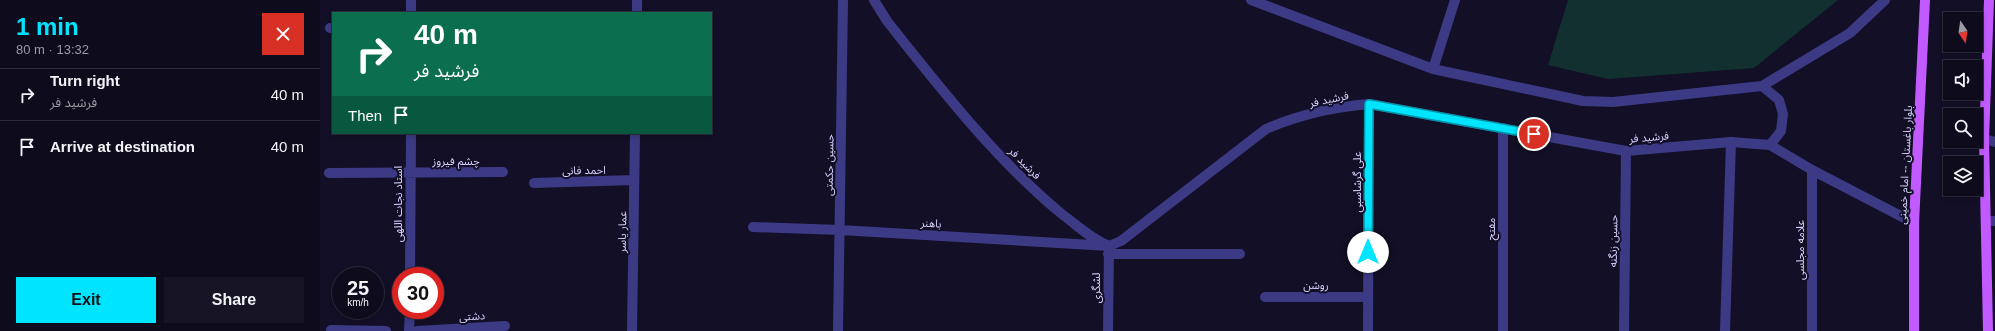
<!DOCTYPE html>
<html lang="en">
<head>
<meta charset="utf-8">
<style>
  :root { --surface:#0e0b1c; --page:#171425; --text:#f1f3f6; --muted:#9b9ba3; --line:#2e2b3b; --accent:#00e5ff }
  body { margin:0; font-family:Helvetica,"Noto Sans Arabic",sans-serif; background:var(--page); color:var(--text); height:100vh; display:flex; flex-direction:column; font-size:15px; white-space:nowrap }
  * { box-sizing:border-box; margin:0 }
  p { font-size:13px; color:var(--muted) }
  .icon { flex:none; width:22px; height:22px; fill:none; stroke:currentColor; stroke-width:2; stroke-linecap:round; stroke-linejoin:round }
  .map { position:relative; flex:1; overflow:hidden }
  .details { display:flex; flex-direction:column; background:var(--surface); width:320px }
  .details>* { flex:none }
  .banner { position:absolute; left:12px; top:12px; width:380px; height:122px; border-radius:0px; box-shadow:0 2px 6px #0003,0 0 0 1px var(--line); background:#0b6e4f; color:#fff; overflow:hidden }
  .needle { width:26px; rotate:167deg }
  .controls { position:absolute; left:1623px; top:12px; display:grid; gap:8px }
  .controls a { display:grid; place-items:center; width:40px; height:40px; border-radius:0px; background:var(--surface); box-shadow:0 2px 6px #0003,0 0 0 1px var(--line); font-size:20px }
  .speed { position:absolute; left:12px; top:267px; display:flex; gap:8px; font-size:20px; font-weight:700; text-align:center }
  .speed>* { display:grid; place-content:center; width:52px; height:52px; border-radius:50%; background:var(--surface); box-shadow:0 2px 6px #0003,0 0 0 1px var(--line); line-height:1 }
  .speed small { font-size:10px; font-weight:400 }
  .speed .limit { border:6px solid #d22; background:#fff; color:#111 }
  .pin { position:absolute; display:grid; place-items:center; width:34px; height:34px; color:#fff; margin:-17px; border:2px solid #fff; border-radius:50%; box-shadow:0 1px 4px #0007 }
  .me { position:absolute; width:44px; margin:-22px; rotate:0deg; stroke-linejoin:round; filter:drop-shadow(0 0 3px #0008) }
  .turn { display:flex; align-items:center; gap:14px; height:84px; padding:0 16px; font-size:18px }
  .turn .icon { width:52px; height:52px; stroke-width:2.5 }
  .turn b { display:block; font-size:28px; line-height:34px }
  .then { display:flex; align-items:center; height:38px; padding:0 16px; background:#0003; gap:8px; font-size:15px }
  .round { display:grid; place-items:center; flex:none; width:42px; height:42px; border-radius:0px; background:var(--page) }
  .headline { display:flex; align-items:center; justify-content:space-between; height:68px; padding:0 16px }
  h1 { font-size:24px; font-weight:700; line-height:30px; color:var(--accent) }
  .primary-button { display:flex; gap:8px; margin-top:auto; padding:8px 16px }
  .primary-button a { flex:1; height:46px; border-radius:0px; background:var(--accent); color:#111; font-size:16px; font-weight:700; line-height:46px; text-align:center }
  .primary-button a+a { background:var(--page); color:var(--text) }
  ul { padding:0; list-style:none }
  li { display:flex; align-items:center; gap:12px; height:52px; padding:0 16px; border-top:1px solid var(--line) }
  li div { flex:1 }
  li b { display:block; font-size:15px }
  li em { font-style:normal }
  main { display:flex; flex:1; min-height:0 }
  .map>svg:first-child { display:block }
</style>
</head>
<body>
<main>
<section class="details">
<div class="headline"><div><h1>1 min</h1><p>80 m · 13:32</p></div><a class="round" style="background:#d93025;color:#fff"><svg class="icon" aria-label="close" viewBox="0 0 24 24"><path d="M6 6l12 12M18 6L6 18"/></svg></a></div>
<ul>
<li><svg class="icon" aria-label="right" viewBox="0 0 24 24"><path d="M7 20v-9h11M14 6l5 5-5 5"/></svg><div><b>Turn right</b><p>فرشید فر</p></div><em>40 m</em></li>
<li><svg class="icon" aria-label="arrive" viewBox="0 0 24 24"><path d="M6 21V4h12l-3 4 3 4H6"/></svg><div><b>Arrive at destination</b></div><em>40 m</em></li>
</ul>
<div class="primary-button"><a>Exit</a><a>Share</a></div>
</section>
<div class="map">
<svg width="1675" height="331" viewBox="0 0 1675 331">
  <rect width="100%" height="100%" fill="#130f26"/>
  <path fill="#12302f" d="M1248,0H1518L1434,68L1288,79L1228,65Z"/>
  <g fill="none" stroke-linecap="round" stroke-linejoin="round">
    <path stroke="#3d3a85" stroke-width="10" d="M554,0L567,21C621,89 676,160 743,215C758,226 771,239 789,246L801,241L946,129C978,115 1014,107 1049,104L1306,151L1411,142L1450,145L1492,170L1594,223
      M931,0L1113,69L1263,101L1293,102L1442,86L1530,33L1565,0
      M91,13V0
      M317,13V0
      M10,28H13
      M1113,69L1135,0
      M1442,86L1459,100L1463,114L1461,131L1450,145
      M1664,139L1675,142
      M1492,170V331
      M9,173L183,172
      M214,183L314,180
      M1666,221H1675
      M433,227L520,230L789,246L788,331
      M788,254H920
      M90,276L91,133
      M945,297H1048
      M11,330L66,331
      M89,331L90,310
      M97,331L185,326
      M312,331L315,133
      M518,331L523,0
      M1048,331L1049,104
      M1183,331V128
      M1304,331L1306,151
      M1405,331L1411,142"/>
    <path stroke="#c25bff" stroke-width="10" d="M1594,331V223L1605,0
      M1668,331L1664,139L1669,0"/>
  </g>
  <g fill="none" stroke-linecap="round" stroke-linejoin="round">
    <g stroke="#0095a6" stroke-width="10">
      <path id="route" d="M1048,252L1049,104L1214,134"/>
    </g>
    <use href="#route" stroke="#00e5ff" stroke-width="7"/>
  </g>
  <g text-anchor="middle" stroke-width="4" stroke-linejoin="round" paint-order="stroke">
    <g font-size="11" fill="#d9d4ff" stroke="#130f26">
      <text transform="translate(1009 99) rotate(-12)" y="4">فرشید فر</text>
      <text transform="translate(1329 137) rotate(-5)" y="4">فرشید فر</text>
      <text x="136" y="165">چشم فیروز</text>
      <text transform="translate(705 163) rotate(45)" y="4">فرشید فر</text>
      <text transform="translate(509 165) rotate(-89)" y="4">حسین حکمتی</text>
      <text transform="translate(1585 165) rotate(-87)" y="4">بلوار باغستان -- امام خمینی</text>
      <text transform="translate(264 170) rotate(-1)" y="4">احمد فانی</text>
      <text transform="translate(1037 182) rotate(-90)" y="4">علی گرشاسبی</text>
      <text transform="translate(78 204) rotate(-90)" y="4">استاد نجات اللهی</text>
      <text transform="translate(611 223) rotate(3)" y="4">باهنر</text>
      <text transform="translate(1171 229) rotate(-90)" y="4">مفتح</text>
      <text transform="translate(302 232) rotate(-89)" y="4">عمار یاسر</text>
      <text transform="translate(1293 241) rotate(-89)" y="4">حسین زنگنه</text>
      <text transform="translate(1480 250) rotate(-90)" y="4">علامه مجلسی</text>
      <text x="996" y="289">روشن</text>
      <text transform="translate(776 288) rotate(-90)" y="4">لشگری</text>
      <text transform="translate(152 316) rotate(-3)" y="4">دشتی</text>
    </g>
  </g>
</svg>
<div class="controls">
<a><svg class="needle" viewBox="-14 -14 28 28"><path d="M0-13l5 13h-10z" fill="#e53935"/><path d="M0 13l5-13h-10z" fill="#9b9ba3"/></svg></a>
<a><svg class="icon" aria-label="sound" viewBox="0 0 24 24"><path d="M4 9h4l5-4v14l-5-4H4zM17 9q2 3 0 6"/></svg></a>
<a><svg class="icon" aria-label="search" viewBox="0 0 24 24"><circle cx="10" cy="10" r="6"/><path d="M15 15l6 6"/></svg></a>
<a><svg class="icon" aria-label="layers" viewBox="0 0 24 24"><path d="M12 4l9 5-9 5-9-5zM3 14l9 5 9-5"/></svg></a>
</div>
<div class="speed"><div>25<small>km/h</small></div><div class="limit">30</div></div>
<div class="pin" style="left:1214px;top:134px;background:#d93025"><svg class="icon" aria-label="arrive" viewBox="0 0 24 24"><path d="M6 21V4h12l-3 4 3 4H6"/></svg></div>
<svg class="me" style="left:1048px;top:252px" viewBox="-20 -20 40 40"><circle r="19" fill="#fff"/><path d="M0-13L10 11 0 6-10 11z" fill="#00e5ff"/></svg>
<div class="banner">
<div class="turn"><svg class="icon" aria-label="right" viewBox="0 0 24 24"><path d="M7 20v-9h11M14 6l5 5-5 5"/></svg><div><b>40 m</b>فرشید فر</div></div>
<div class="then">Then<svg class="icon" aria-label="arrive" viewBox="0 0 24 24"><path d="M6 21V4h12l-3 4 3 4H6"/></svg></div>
</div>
</div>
</main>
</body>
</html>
